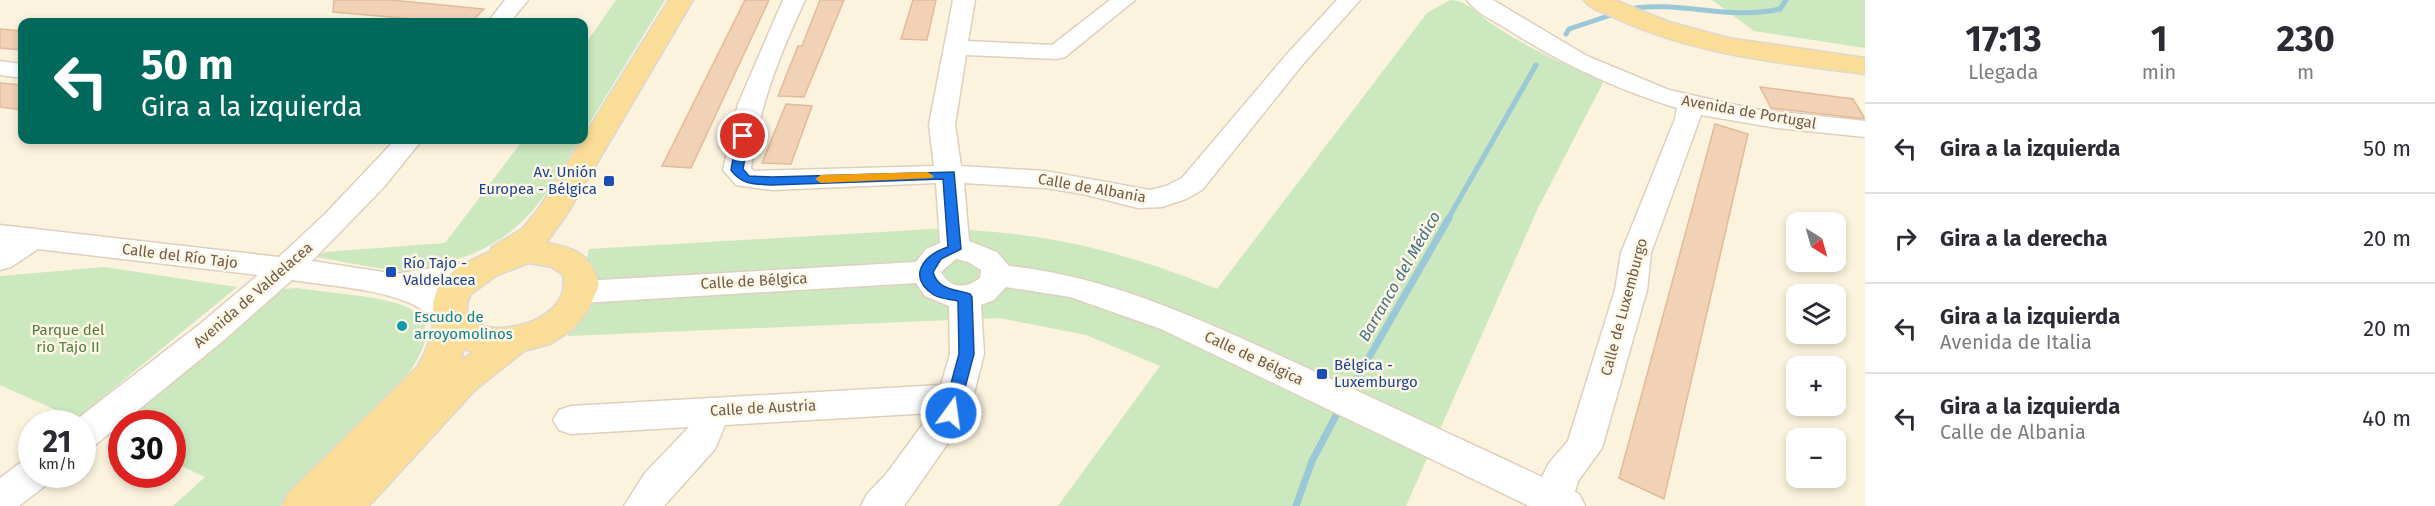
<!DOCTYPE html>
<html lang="es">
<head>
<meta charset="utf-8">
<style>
  :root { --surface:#fff; --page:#f2f2f3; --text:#2b2b33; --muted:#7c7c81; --line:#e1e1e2 }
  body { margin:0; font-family:"Fira Sans",sans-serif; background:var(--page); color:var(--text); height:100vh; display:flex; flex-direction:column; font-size:22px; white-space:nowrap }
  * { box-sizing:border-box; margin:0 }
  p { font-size:20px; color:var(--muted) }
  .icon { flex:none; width:33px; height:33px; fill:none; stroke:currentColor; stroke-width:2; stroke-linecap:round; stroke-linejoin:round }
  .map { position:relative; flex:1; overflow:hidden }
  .sheet { display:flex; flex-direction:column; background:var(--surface); width:570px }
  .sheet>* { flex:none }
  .banner { position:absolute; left:18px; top:18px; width:570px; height:126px; border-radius:12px; box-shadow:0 3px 9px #0003; background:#00695c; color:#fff; overflow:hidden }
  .needle { width:39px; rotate:143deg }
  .controls { position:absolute; left:1786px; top:212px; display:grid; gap:12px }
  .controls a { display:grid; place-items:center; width:60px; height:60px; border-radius:12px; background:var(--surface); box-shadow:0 3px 9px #0003; font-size:30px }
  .speed { position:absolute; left:18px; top:410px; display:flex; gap:12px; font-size:30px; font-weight:700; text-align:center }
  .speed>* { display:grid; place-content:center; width:78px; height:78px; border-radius:50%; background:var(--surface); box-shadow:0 3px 9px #0003; line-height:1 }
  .speed small { font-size:15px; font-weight:400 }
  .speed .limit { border:9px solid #d22; background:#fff; color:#111 }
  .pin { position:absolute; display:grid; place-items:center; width:51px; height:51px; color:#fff; margin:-26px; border:3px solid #fff; border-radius:50%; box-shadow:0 2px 6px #0007 }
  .me { position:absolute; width:66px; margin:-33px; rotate:14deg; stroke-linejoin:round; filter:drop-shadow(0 0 4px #0008) }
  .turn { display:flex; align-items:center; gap:21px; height:126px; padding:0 24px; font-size:27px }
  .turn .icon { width:78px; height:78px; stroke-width:2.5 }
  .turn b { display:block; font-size:42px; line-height:51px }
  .eta { display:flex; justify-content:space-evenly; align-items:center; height:102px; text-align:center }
  .eta b { font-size:36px; font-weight:700; line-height:42px }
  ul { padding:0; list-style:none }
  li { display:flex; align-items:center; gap:18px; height:90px; padding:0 24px; border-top:2px solid var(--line) }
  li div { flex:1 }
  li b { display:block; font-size:22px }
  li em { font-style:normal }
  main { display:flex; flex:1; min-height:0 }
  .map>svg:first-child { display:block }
</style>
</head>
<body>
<main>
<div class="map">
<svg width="1865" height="506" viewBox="0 0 1865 506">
  <rect width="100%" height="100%" fill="#fcf3df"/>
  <path fill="#cce8bf" d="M616,0H665L584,132V46Z
    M1450,0C1465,0 1474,10 1485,19C1522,46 1562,63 1604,81L1538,208L1406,506H1058L1160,366L1086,335L999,318L568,336L589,249L932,229C1036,230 1121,250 1217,289L1427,13Z
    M1712,0H1865V48L1754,31Z
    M523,140H579C542,204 519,243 442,264C432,267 417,274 407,272C377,269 346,262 316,257L324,252L445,243Z
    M104,267L237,287L76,419L0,385V276Z
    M296,288C318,291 339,293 360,296C410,303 449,314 410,371L280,506H173L205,477L173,462L172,423H124L283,289Z"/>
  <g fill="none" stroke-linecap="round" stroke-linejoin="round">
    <path stroke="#9bc8d6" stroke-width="5" d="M1628,9C1679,0 1729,21 1780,9L1786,0
      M1566,34L1569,29L1611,15
      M1448,219L1536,65"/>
    <path stroke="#9bc8d6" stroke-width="7" d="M1348,394L1449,218
      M1296,506L1312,461L1340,408"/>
  </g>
  <path fill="#f1d2b7" stroke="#e3ba98" stroke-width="1.5" d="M334,0H391L484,9L471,22H448L333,12Z
    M745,0H769L691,168L662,166Z
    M820,0H844L804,97L778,96L798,46H802Z
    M913,0H936L927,40L901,39Z
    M0,29L22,31V50L0,48Z
    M0,83L22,85V110L0,107Z
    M1760,87L1853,99L1865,119L1771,108Z
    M786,104L812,106L791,164L762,163Z
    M1715,124L1748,134L1664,499L1619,478Z"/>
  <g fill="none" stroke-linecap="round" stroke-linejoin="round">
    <g stroke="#dfcfbc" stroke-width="3">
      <path id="minor" d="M505,0H528L510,22H488Z
        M783,0H805C780,54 758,108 751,168L754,171L934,166L929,125L953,0H975L968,41L1052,45L1110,0H1135L1065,57L1057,59L966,55L955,125L961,166L1045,171L1150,190L1166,186L1182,178L1287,54L1337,0H1360L1303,64L1202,190L1186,199L1162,207L1138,208L1083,194L1045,188L964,183L969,241L997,252L1009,266C1106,276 1195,317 1283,357C1370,396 1456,437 1542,477L1549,463L1568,441L1615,290L1621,253L1675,119L1677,108C1615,89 1558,62 1504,27C1492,20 1475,12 1467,0H1493L1587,56L1669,90L1754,109L1865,121V137L1777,128L1701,115L1651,253L1647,290L1602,448L1578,481L1575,492L1579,494L1585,506H1529L1161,329L1070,297L1006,287L994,300L981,305L984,354L969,413L904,506H861L867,494L887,473L931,413L725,425L715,449L664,506H624L645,473L689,427L571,434L559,430L553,420L559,410L571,406L941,385L950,354L949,306L925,296L916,283L582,303L571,300L566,292L571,284L582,281L916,262L926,249L940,243L936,183L772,190L736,185L723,170L738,104ZM956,259L968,262L981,270L980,278C966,289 950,289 941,272Z
        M0,61L22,64V78L0,75Z
        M395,140H422L383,188L312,261L396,274L475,261L486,264L490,272L486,280L436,289L461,308L466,316L461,324C438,331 430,311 410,303C373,288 331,286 292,280L223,341L95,445L82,449V423H72L200,324L258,275L38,249L11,267L0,270V225L279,257L325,214Z
        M32,459V474H52L46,485L19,506H0V478L20,463Z"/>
    </g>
    <g stroke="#ddd7d3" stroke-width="3">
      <path id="major" d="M669,0H693L567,214L546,243C576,248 591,254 599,285L587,312L572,330L550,344L524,351L475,390L369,506H282L288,493L417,367C427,352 432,336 434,318C434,313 432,306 434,300C440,274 467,261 490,252L492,247L522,229L540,207ZM529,263L552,267L563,275C576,334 442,348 471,294L497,275ZM464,349L473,352L460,361Z
        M1584,0H1615L1669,22L1728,38L1865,58V74C1780,63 1689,54 1611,16C1602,12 1590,9 1584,0Z"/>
    </g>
    <use href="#minor" fill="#fff" fill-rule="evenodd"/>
    <use href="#major" fill="#fadd97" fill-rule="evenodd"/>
  </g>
  <path fill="#1a73e8" stroke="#114b97" stroke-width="1.5" d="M743,133L749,136L743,169L749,176L772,177L954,172L961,249L941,259L933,272C938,290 954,289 970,294L972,297L974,354L957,418L951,419L943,413L959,354L958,301C950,299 940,299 934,295C906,276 924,255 948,247L943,179L772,185C754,184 742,185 731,170L737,136Z"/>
  <path fill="#f59e0b" d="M927,172L934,176L932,178L821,183L815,179L821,175Z"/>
  <g fill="#1a4fb4" stroke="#fff7e5" stroke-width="2">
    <rect x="603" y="175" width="12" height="12" rx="3"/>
    <rect x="385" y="266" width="12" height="12" rx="3"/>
    <rect x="1316" y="368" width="12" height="12" rx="3"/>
  </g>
  <circle fill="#0f9aa8" stroke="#fff7e5" stroke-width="2" cx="402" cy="326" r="6"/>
  <g text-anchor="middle" stroke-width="5" stroke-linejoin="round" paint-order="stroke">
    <g font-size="15" fill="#715a48" stroke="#fff7e5">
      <text transform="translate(1749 112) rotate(10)" y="5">Avenida de Portugal</text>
      <text transform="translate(1092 188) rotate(10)" y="5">Calle de Albania</text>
      <text transform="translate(180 256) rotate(7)" y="5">Calle del Río Tajo</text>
      <text transform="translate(754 281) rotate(-3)" y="5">Calle de Bélgica</text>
      <text transform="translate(253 295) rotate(-41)" y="5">Avenida de Valdelacea</text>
      <text transform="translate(1624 307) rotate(-75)" y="5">Calle de Luxemburgo</text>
      <text transform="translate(1254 358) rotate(25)" y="5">Calle de Bélgica</text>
      <text transform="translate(763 408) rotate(-3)" y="5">Calle de Austria</text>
    </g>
    <g font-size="15" fill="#164399" stroke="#fff7e5" text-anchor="start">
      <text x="597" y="177" text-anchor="end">Av. Unión<tspan x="597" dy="17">Europea - Bélgica</tspan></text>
      <text x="403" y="268">Río Tajo -<tspan x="403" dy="17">Valdelacea</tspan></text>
      <text x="1334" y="370">Bélgica -<tspan x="1334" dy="17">Luxemburgo</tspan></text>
    </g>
    <g font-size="15" fill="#0d838f" stroke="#fff7e5" text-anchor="start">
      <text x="414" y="322">Escudo de<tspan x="414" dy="17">arroyomolinos</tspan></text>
    </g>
    <g font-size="15" fill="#507d42" stroke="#fff7e5">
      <text x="68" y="335">Parque del<tspan x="68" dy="17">rio Tajo II</tspan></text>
    </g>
    <g font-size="16" font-style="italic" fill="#417485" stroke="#fff7e5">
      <text transform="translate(1399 276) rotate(-60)" y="6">Barranco del Médico</text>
    </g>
  </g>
</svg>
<div class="controls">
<a><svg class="needle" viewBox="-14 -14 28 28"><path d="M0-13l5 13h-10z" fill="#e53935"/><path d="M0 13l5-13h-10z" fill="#7c7c81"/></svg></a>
<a><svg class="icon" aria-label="layers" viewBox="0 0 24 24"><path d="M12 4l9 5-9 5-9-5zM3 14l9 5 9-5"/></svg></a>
<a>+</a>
<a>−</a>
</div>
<div class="speed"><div>21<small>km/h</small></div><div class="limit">30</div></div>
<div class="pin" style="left:743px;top:136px;background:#d93025"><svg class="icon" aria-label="arrive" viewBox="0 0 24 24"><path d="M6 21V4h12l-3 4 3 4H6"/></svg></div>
<svg class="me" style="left:951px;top:413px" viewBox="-20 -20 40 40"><circle r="17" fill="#1a73e8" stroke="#fff" stroke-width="3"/><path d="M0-11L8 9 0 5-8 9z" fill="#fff"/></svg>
<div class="banner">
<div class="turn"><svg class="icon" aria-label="left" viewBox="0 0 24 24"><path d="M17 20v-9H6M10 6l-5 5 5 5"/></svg><div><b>50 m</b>Gira a la izquierda</div></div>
</div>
</div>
<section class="sheet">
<div class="eta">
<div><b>17:13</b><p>Llegada</p></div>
<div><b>1</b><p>min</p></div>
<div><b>230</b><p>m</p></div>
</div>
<ul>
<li><svg class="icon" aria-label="left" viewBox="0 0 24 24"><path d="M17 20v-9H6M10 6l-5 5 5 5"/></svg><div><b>Gira a la izquierda</b></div><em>50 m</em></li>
<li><svg class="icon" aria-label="right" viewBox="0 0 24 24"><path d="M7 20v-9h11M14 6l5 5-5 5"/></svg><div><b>Gira a la derecha</b></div><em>20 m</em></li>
<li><svg class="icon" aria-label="left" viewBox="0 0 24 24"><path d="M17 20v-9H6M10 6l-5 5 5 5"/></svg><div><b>Gira a la izquierda</b><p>Avenida de Italia</p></div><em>20 m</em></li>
<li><svg class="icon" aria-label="left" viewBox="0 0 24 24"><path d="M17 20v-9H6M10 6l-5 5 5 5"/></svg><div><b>Gira a la izquierda</b><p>Calle de Albania</p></div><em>40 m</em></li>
</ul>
</section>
</main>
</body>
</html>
